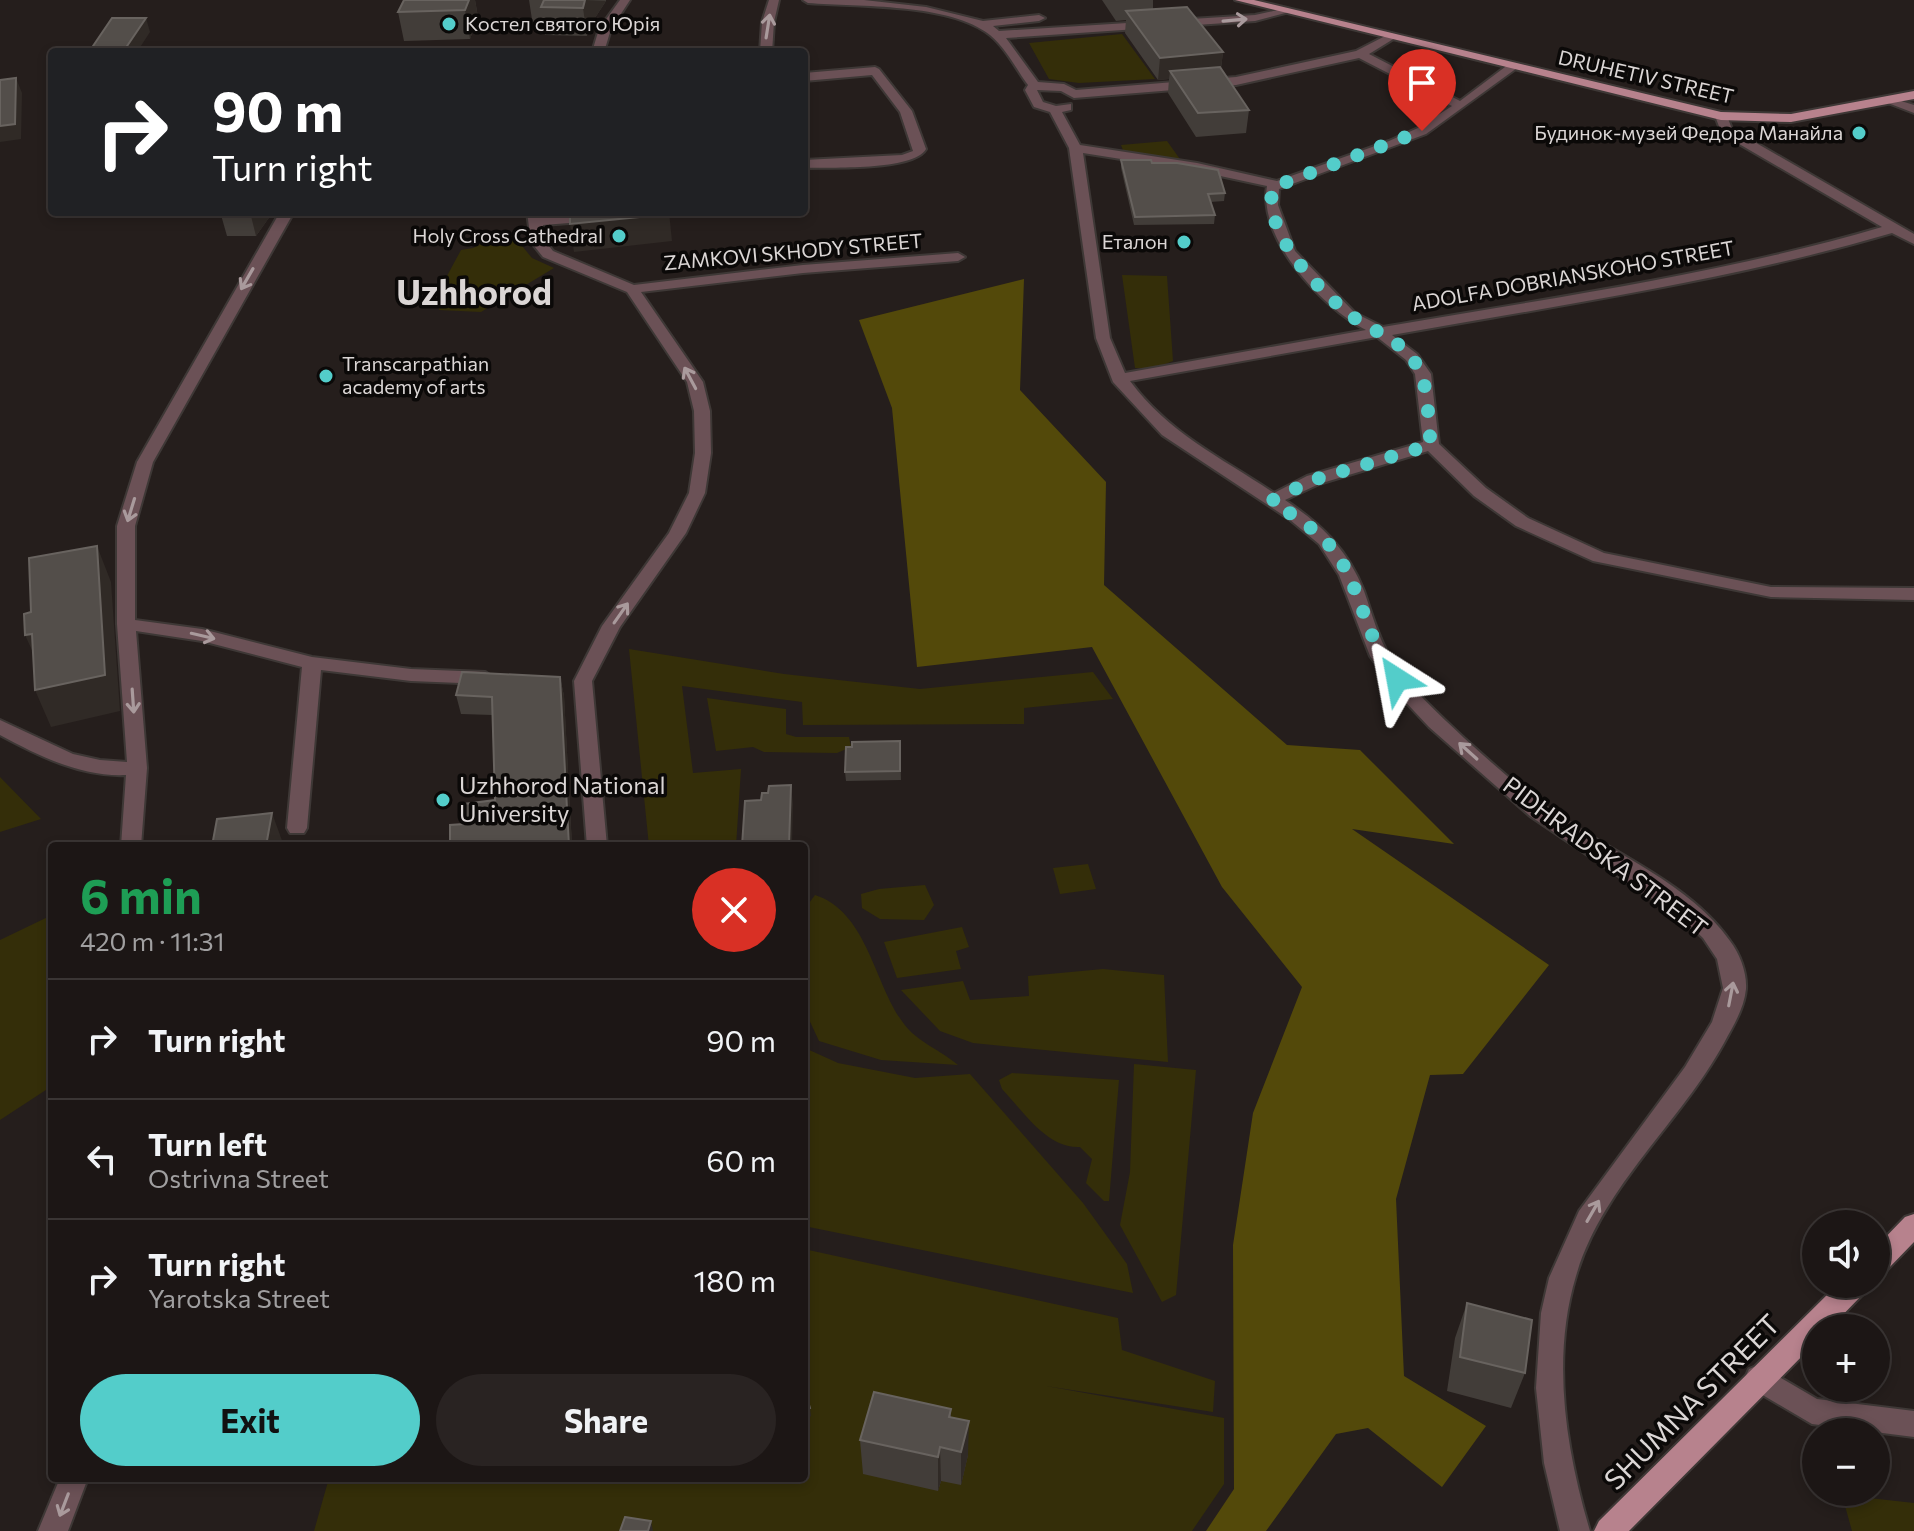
<!DOCTYPE html>
<html lang="en">
<head>
<meta charset="utf-8">
<style>
  :root { --surface:#1c1615; --page:#292322; --text:#f1f3f6; --muted:#a09fa0; --line:#3a3534; --accent:#53cdca }
  body { margin:0; font-family:Commissioner,sans-serif; background:var(--page); color:var(--text); height:100vh; display:flex; flex-direction:column; font-size:30px; white-space:nowrap }
  * { box-sizing:border-box; margin:0 }
  p { font-size:26px; color:var(--muted) }
  .icon { flex:none; width:44px; height:44px; fill:none; stroke:currentColor; stroke-width:2; stroke-linecap:round; stroke-linejoin:round }
  .map { position:relative; flex:1; overflow:hidden }
  .panel { position:absolute; left:48px; top:842px; width:760px; height:640px; display:flex; flex-direction:column; background:var(--surface); border-radius:8px; box-shadow:0 4px 12px #0003,0 0 0 2px var(--line) }
  .panel>* { flex:none }
  .guide { position:absolute; left:48px; top:48px; width:760px; height:168px; border-radius:8px; box-shadow:0 4px 12px #0003,0 0 0 2px var(--line); background:#202124; color:#fff; overflow:hidden }
  .tools { position:absolute; left:1802px; top:1210px; display:grid; gap:16px }
  .tools a { display:grid; place-items:center; width:88px; height:88px; border-radius:50%; background:var(--surface); box-shadow:0 4px 12px #0003,0 0 0 2px var(--line); font-size:40px }
  .pin { position:absolute; display:grid; place-items:center; width:68px; height:68px; color:#fff; margin:-82px -34px; border-radius:50% 50% 50% 0; rotate:-45deg; box-shadow:0 0 8px #0007 }
  .pin .icon { rotate:45deg }
  .me { position:absolute; width:88px; margin:-44px; rotate:326deg; stroke-linejoin:round; filter:drop-shadow(0 0 6px #0008) }
  .turn { display:flex; align-items:center; gap:28px; height:168px; padding:0 32px; font-size:36px }
  .turn .icon { width:104px; height:104px; stroke-width:2.5 }
  .turn b { display:block; font-size:56px; line-height:68px }
  .round { display:grid; place-items:center; flex:none; width:84px; height:84px; border-radius:42px; background:var(--page) }
  .summary { display:flex; align-items:center; justify-content:space-between; height:136px; padding:0 32px }
  h1 { font-size:48px; font-weight:700; line-height:60px; color:#1e9e55 }
  .action { display:flex; gap:16px; margin-top:auto; padding:16px 32px }
  .action a { flex:1; height:92px; border-radius:48px; background:var(--accent); color:#111; font-size:32px; font-weight:700; line-height:92px; text-align:center }
  .action a+a { background:var(--page); color:var(--text) }
  ul { padding:0; list-style:none }
  li { display:flex; align-items:center; gap:24px; height:120px; padding:0 32px; border-top:2px solid var(--line) }
  li div { flex:1 }
  li b { display:block; font-size:30px }
  li em { font-style:normal }
  .map>svg:first-child { display:block }
</style>
</head>
<body>
<div class="map">
<svg width="1914" height="1531" viewBox="0 0 1914 1531">
  <rect width="100%" height="100%" fill="#251e1c"/>
  <path fill="#342e09" d="M1122,34L1155,79L1079,83L1049,79L1029,43Z
    M1167,141L1182,162L1124,153L1121,145Z
    M504,232L513,235L532,258L554,268L481,312L439,310L440,290L446,289L441,287L461,250L473,248Z
    M1122,275L1167,276L1173,361L1155,368H1135Z
    M629,649L784,674L920,689L1093,672L1113,699L1024,708V724L803,725L802,702L682,686L693,773L741,769L736,846H649Z
    M707,698L786,709V734L796,737H849L851,747L837,753L764,752L753,747L716,751Z
    M0,777L41,819L0,832Z
    M1088,864L1096,889L1060,894L1053,868Z
    M925,885L934,905L924,920L880,919L862,908L861,894L879,889Z
    M815,895C868,912 874,985 904,1024C916,1041 942,1051 958,1065L881,1060L819,1041L806,1013L804,943V910Z
    M52,915V1086L0,1120V940Z
    M962,927L969,947L956,951L961,969L897,978L884,942Z
    M1103,969L1164,975L1168,1062L973,1043L940,1031L901,990L963,981L970,1000L1029,996L1028,976Z
    M807,1049L838,1063L915,1078L970,1074L1083,1203L1127,1264L1133,1293L804,1226V1060Z
    M1134,1064L1196,1070L1176,1295L1162,1302L1120,1225L1130,1172Z
    M1012,1073L1119,1080L1109,1201H1104L1086,1183L1092,1159L1080,1147C1047,1149 1023,1111 1002,1089L999,1080Z
    M804,1249L1118,1318L1122,1350L1215,1381L1213,1412L1046,1386L1224,1418V1484L1192,1531H314L329,1478H804Z
    M1842,1495L1914,1503V1531H1852Z"/>
  <path fill="#53490a" d="M1024,279L1020,390L1106,482L1104,585L1287,745L1360,750L1454,844L1352,829L1549,965L1463,1074L1430,1075L1396,1199L1404,1376L1486,1426L1442,1487L1368,1428L1336,1434L1266,1531H1206L1234,1489L1233,1245L1253,1113L1302,987L1222,887L1092,647L917,667L892,408L859,320Z"/>
  <g fill="none" stroke-linecap="round" stroke-linejoin="round">
    <g stroke="#3e3836" stroke-width="4">
      <path id="minor" d="M620,0H630L611,29L604,52H592L599,29Z
        M769,0H779L774,22L772,52H760L762,22Z
        M803,0H864L926,7L983,21L1039,15L1045,18L1039,21L993,26L999,31L1255,15L1287,8L1293,11L1255,21L1006,38L1038,82L1064,84L1076,90L1236,77L1356,51L1391,33L1397,36L1395,38L1369,54L1460,101L1509,64H1517V68L1426,134L1279,189L1278,205L1295,251L1355,313L1383,327C1550,298 1719,275 1882,227L1722,134L1715,116L1721,112L1727,116L1732,129L1914,234V244L1892,233C1729,281 1560,305 1392,335L1417,354L1431,374L1439,444L1486,488L1528,518L1604,553L1771,587L1914,588V600L1771,597L1593,561L1516,526L1474,496L1428,451L1319,484L1285,500C1321,524 1348,550 1364,591C1372,614 1378,637 1390,657C1409,688 1438,713 1464,738C1494,765 1525,793 1559,816C1615,854 1690,884 1730,941C1740,954 1747,973 1746,989C1744,1009 1733,1026 1724,1043C1680,1123 1602,1187 1576,1276C1551,1359 1566,1450 1590,1531H1560L1544,1463L1536,1388L1541,1313L1549,1278L1579,1211L1685,1067L1712,1022L1723,988L1717,959L1703,938L1685,921L1530,816L1429,727L1399,695L1370,656L1339,575L1319,544L1289,519L1162,435L1113,382L1096,338L1069,148L1050,112L1034,107L1025,90L1028,85C1016,69 1006,48 990,35C950,3 859,7 808,3ZM1359,58L1452,106L1418,128L1389,141L1277,181L1197,163L1080,145L1062,112L1071,110V104L1056,106L1043,102L1037,90L1061,91L1074,98L1236,85ZM1083,153L1197,171L1267,186C1258,240 1322,307 1366,330L1125,373L1110,338ZM1377,337L1406,360L1415,374L1423,442L1307,476L1274,493C1222,458 1168,433 1130,381Z
        M875,67L879,69L912,111L926,149C914,171 829,167 804,168V160L902,155L913,151L900,112L872,75L804,81V73Z
        M1888,97L1914,105V113L1888,103Z
        M280,212H294L153,462L135,526V620L202,629L312,657L411,669L485,672L494,678L485,684L411,681L321,670L307,828L304,833H290L287,828L302,667L202,641L136,631L147,768L141,846H121L126,775C81,777 39,756 0,735V720L73,754L100,760L127,762L117,624V526L137,462Z
        M527,212H541V217L600,214V220L595,221L543,225L545,241L553,251L634,285L803,265L958,253L965,257L958,261L803,273L641,292L703,382L710,411L711,453L705,493L686,533L620,627L592,681L607,846H587L574,681L602,626L669,533L689,493L695,453L694,411L687,382L627,292L543,257L531,242Z
        M1759,1365L1817,1399L1914,1411V1437L1812,1424L1749,1387L1745,1378L1749,1369Z
        M60,1478H88L68,1531H38Z"/>
    </g>
    <g stroke="#3e3836" stroke-width="4">
      <path id="major" d="M1235,0H1254L1721,112L1791,114L1914,91V99L1791,122L1721,120Z
        M1914,1214V1242L1885,1272L1876,1275V1247L1905,1217Z
        M1838,1284H1869L1865,1292L1830,1328H1816V1342L1629,1531H1594L1599,1521Z"/>
    </g>
    <use href="#minor" fill="#6b5156" fill-rule="evenodd"/>
    <use href="#major" fill="#b7828d" fill-rule="evenodd"/>
  </g>
  <path fill="#423d39" d="M475,0L478,17L470,39L404,41L398,12Z
    M529,0H606V1L589,27L587,36L545,35L544,26H533Z
    M1102,0H1153V9L1223,52L1221,69L1249,110L1246,133L1196,137L1168,93L1169,79L1158,80L1125,33L1126,20L1116,21Z
    M1121,160L1152,163L1225,193L1224,201L1210,202L1215,215L1214,224L1134,225L1121,168Z
    M152,212H273L256,236H227L221,215L153,214Z
    M560,677L564,696L572,846H412L450,842L464,824L495,800L492,715L461,714L456,695Z
    M900,741L901,780L846,781L845,772L852,747Z
    M1467,1303L1525,1373L1511,1408L1447,1391L1455,1338Z
    M951,1409V1418L968,1455L961,1485L941,1481L938,1491L863,1474L860,1440Z"/>
  <path fill="#302a26" d="M469,0H475L478,17L470,39L465,10Z
    M585,0L606,1L589,27L587,36L583,8Z
    M146,18L150,32L137,52H123Z
    M1223,52L1220,75L1170,71L1169,79L1158,80L1160,58Z
    M16,78L22,93L21,139L0,142V126Z
    M250,212H273L256,236Z
    M669,212L672,241L574,252L570,224Z
    M97,546L111,582L120,711L51,727L35,690Z
    M32,634L42,672L25,635Z
    M560,677L564,696L572,846H569Z
    M791,785L793,804L792,846H789Z
    M272,813L284,846H266Z
    M810,1408L811,1416L804,1421V1412Z
    M969,1421L968,1455L961,1485V1452Z
    M940,1447L941,1481L938,1491V1457Z
    M651,1521L653,1531H648Z"/>
  <path fill="#534e4a" stroke="#68635f" stroke-width="2" d="M404,0H469L465,10L398,12Z
    M544,0H585L583,8L541,7Z
    M1187,7L1223,52L1160,58L1126,11Z
    M112,18H146L123,52H89Z
    M1220,67L1249,110L1198,113L1170,71Z
    M16,78L15,124L0,126V80Z
    M1121,160H1151L1152,163H1177L1218,170L1225,193L1208,194L1215,215L1135,217Z
    M570,212H669V214L570,224Z
    M97,546L105,675L35,690L32,634L25,635L24,614L31,612L29,558Z
    M462,672L560,677L569,846H412L450,842V825L464,824V804L495,800L492,697L456,695Z
    M900,741V771L845,772L846,747H852V742Z
    M791,785L789,846H742L745,801L761,800L762,793H768L769,786Z
    M272,813L266,846H212L217,819Z
    M1467,1303L1532,1320L1525,1373L1460,1357Z
    M874,1392L951,1409L949,1417L969,1421L961,1452L940,1447L938,1457L860,1440Z
    M804,1394L806,1395L810,1408L804,1412Z
    M625,1517L651,1521L648,1531H620Z"/>
  <defs><path id="oneway-shaft" d="M-6 0H5M1.5-3L5.5 0L1.5 3" fill="none" stroke-width="1.6" stroke-linecap="round" stroke-linejoin="round" transform="scale(2)"/></defs>
  <g stroke="#a99a9c">
    <use href="#oneway-shaft" transform="translate(1235 20) rotate(-5)"/>
    <use href="#oneway-shaft" transform="translate(768 26) rotate(-81)"/>
    <use href="#oneway-shaft" transform="translate(247 279) rotate(120)"/>
    <use href="#oneway-shaft" transform="translate(690 378) rotate(-118)"/>
    <use href="#oneway-shaft" transform="translate(131 510) rotate(107)"/>
    <use href="#oneway-shaft" transform="translate(621 613) rotate(-55)"/>
    <use href="#oneway-shaft" transform="translate(203 636) rotate(13)"/>
    <use href="#oneway-shaft" transform="translate(133 701) rotate(86)"/>
    <use href="#oneway-shaft" transform="translate(1468 751) rotate(-138)"/>
    <use href="#oneway-shaft" transform="translate(1731 994) rotate(-79)"/>
    <use href="#oneway-shaft" transform="translate(1593 1211) rotate(-60)"/>
    <use href="#oneway-shaft" transform="translate(64 1505) rotate(111)"/>
  </g>
  <g fill="none" stroke-linecap="round" stroke-linejoin="round">
    <path stroke="#53cdca" stroke-width="14" stroke-dasharray="0 25.2" d="M1397,679C1366,640 1363,595 1338,556C1322,532 1294,516 1271,501L1313,480L1431,445C1427,418 1430,383 1414,361C1399,338 1369,330 1349,314C1318,289 1261,231 1273,187L1422,131"/>
  </g>
  <g fill="#53cdca" stroke="#0b0908" stroke-width="3">
    <circle cx="449" cy="24" r="8"/>
    <circle cx="1859" cy="133" r="8"/>
    <circle cx="619" cy="236" r="8"/>
    <circle cx="1184" cy="242" r="8"/>
    <circle cx="326" cy="376" r="8"/>
    <circle cx="443" cy="800" r="8"/>
  </g>
  <g text-anchor="middle" stroke-width="7" stroke-linejoin="round" paint-order="stroke">
    <g font-size="20" fill="#dbd6d5" stroke="#0b0908" text-anchor="end">
      <text x="465" y="31" text-anchor="start">Костел святого Юрія</text>
      <text x="1843" y="140">Будинок-музей Федора Манайла</text>
      <text x="603" y="243">Holy Cross Cathedral</text>
      <text x="1168" y="249">Еталон</text>
      <text x="342" y="371" text-anchor="start">Transcarpathian<tspan x="342" dy="23">academy of arts</tspan></text>
    </g>
    <g font-size="20" fill="#dbd6d5" stroke="#0b0908">
      <text transform="translate(1646 77) rotate(13)" y="7">DRUHETIV STREET</text>
      <text transform="translate(793 252) rotate(-5)" y="7">ZAMKOVI SKHODY STREET</text>
      <text transform="translate(1573 276) rotate(-10)" y="7">ADOLFA DOBRIANSKOHO STREET</text>
    </g>
    <g font-size="24" fill="#dbd6d5" stroke="#0b0908" text-anchor="start">
      <text x="459" y="794">Uzhhorod National<tspan x="459" dy="28">University</tspan></text>
    </g>
    <g font-size="24" fill="#dbd6d5" stroke="#0b0908">
      <text transform="translate(1605 857) rotate(37)" y="8">PIDHRADSKA STREET</text>
    </g>
    <g font-size="28" fill="#dbd6d5" stroke="#0b0908">
      <text transform="translate(1692 1402) rotate(-45)" y="10">SHUMNA STREET</text>
    </g>
    <g font-size="34" font-weight="bold" fill="#dbd6d5" stroke="#0b0908">
      <text x="474" y="305">Uzhhorod</text>
    </g>
  </g>
</svg>
<div class="tools">
<a><svg class="icon" aria-label="sound" viewBox="0 0 24 24"><path d="M4 9h4l5-4v14l-5-4H4zM17 9q2 3 0 6"/></svg></a>
<a>+</a>
<a>−</a>
</div>
<div class="pin" style="left:1422px;top:131px;background:#d93025"><svg class="icon" aria-label="arrive" viewBox="0 0 24 24"><path d="M6 21V4h12l-3 4 3 4H6"/></svg></div>
<svg class="me" style="left:1397px;top:679px" viewBox="-20 -20 40 40"><path d="M0-17L14 15 0 8-14 15z" fill="#53cdca" stroke="#fff" stroke-width="4"/></svg>
<div class="guide">
<div class="turn"><svg class="icon" aria-label="right" viewBox="0 0 24 24"><path d="M7 20v-9h11M14 6l5 5-5 5"/></svg><div><b>90 m</b>Turn right</div></div>
</div>
<section class="panel">
<div class="summary"><div><h1>6 min</h1><p>420 m · 11:31</p></div><a class="round" style="background:#d93025;color:#fff"><svg class="icon" aria-label="close" viewBox="0 0 24 24"><path d="M6 6l12 12M18 6L6 18"/></svg></a></div>
<ul>
<li><svg class="icon" aria-label="right" viewBox="0 0 24 24"><path d="M7 20v-9h11M14 6l5 5-5 5"/></svg><div><b>Turn right</b></div><em>90 m</em></li>
<li><svg class="icon" aria-label="left" viewBox="0 0 24 24"><path d="M17 20v-9H6M10 6l-5 5 5 5"/></svg><div><b>Turn left</b><p>Ostrivna Street</p></div><em>60 m</em></li>
<li><svg class="icon" aria-label="right" viewBox="0 0 24 24"><path d="M7 20v-9h11M14 6l5 5-5 5"/></svg><div><b>Turn right</b><p>Yarotska Street</p></div><em>180 m</em></li>
</ul>
<div class="action"><a>Exit</a><a>Share</a></div>
</section>
</div>
</body>
</html>
